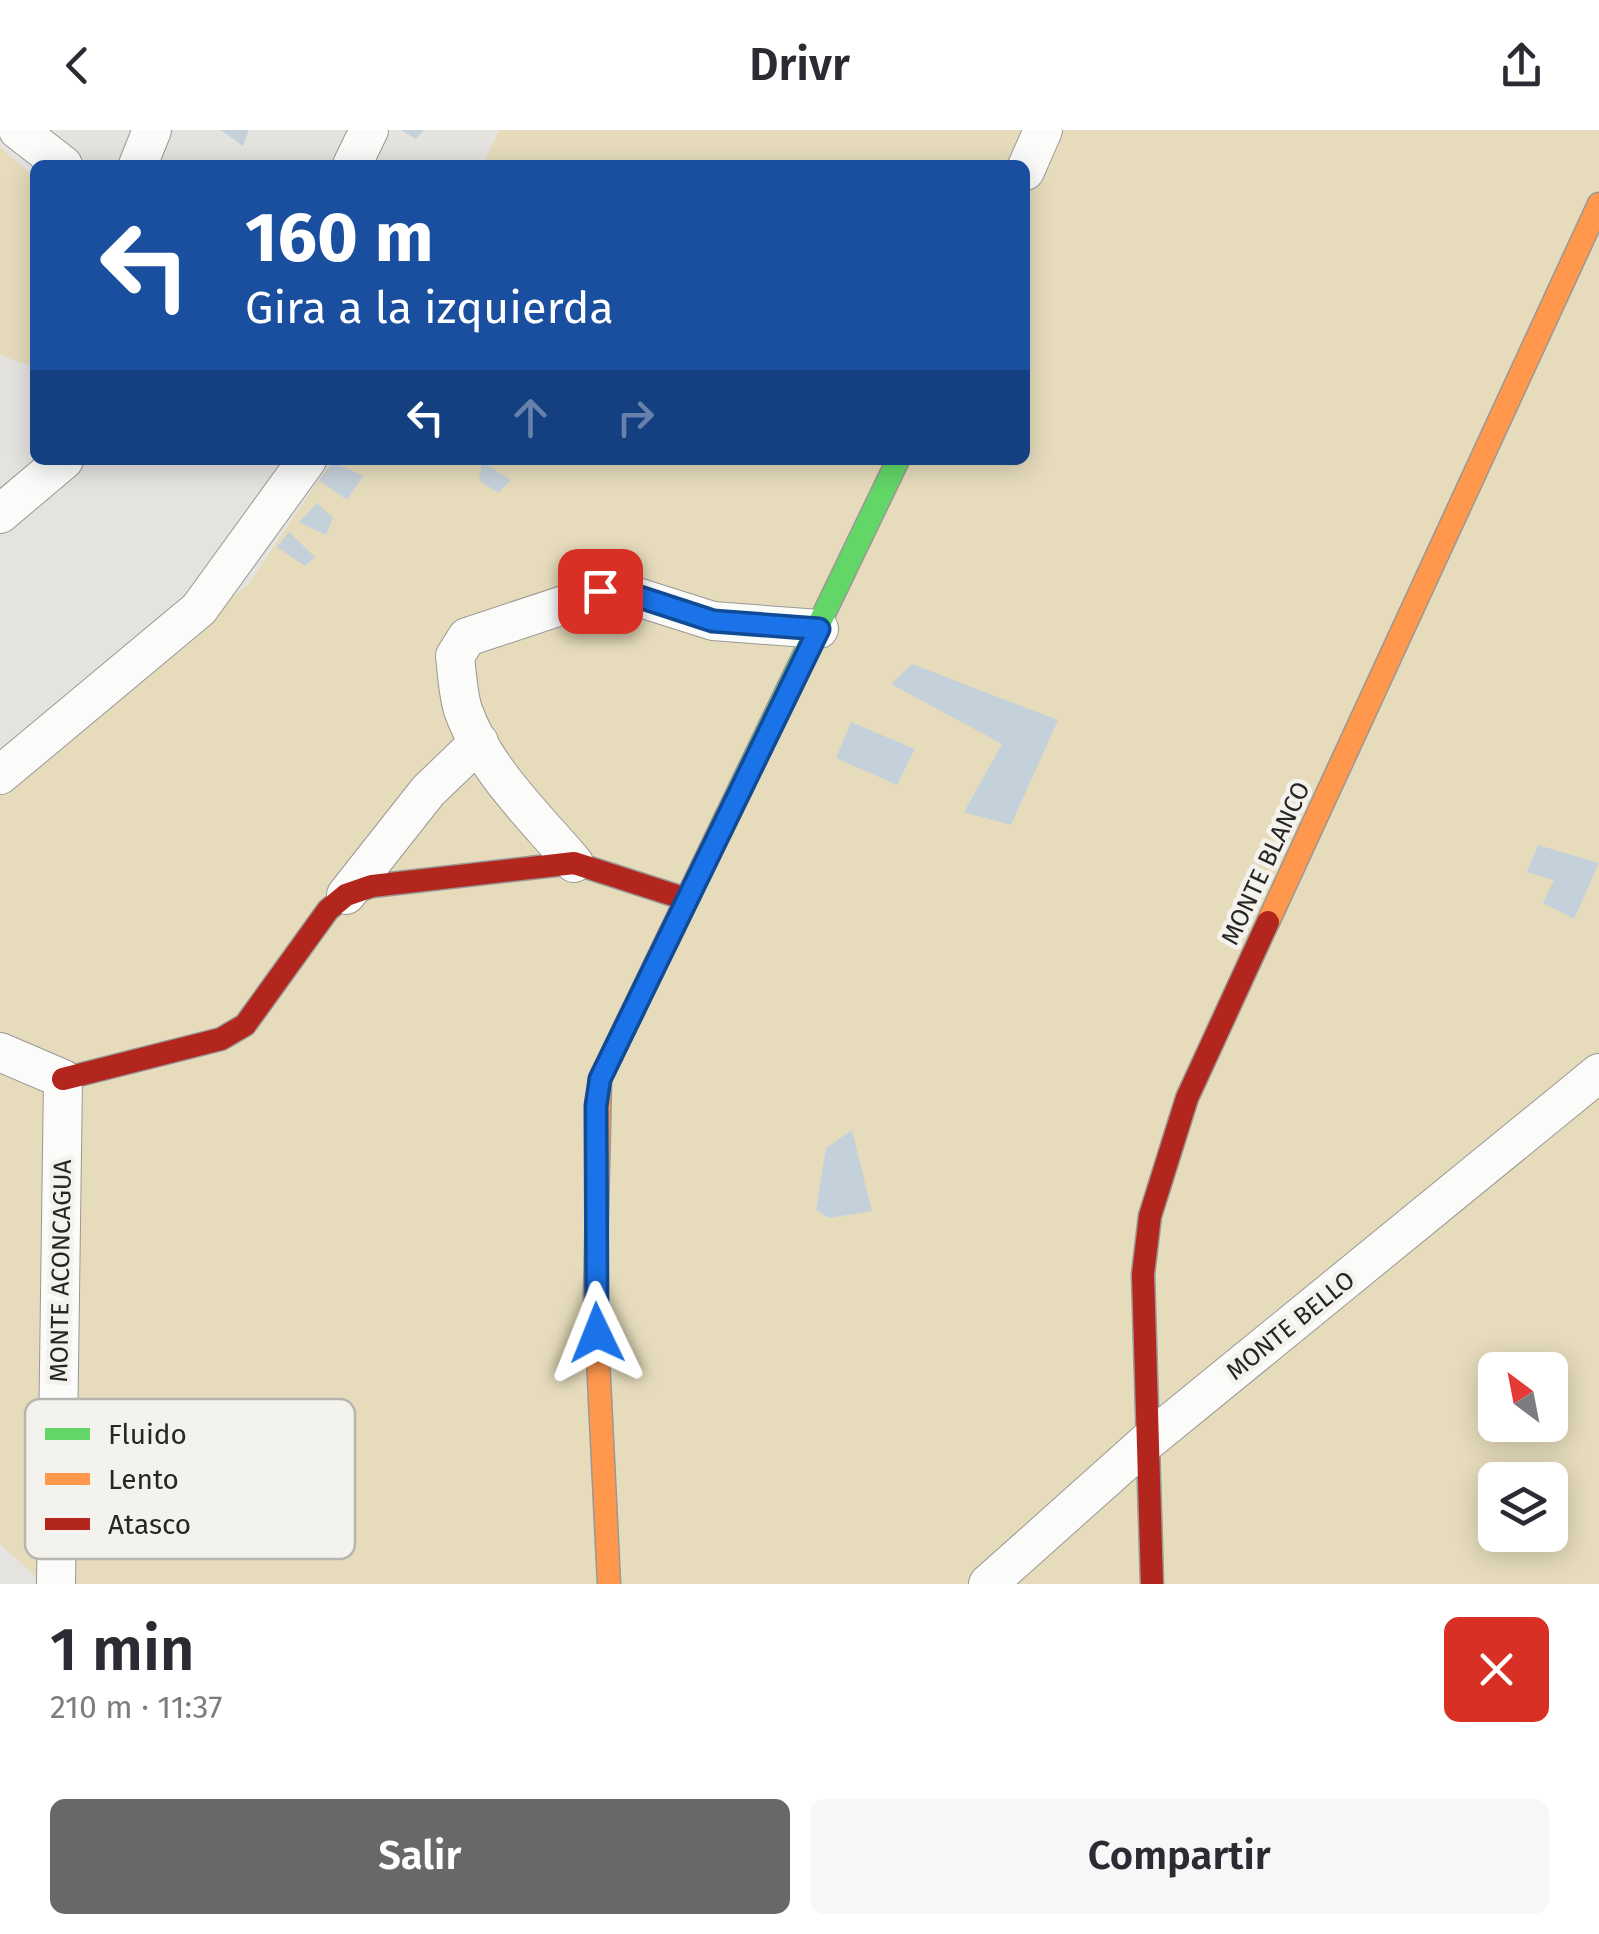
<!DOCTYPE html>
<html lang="es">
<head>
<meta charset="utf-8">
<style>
  :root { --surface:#fff; --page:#f7f7f7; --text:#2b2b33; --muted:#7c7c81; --accent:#6a6866 }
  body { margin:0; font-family:"Fira Sans",sans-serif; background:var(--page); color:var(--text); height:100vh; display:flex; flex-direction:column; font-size:38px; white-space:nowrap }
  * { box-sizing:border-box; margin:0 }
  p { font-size:32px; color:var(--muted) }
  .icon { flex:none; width:55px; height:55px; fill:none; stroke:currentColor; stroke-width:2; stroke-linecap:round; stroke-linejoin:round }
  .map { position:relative; height:1454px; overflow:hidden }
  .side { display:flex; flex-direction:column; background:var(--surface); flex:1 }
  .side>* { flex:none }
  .hud { position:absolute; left:30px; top:30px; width:1000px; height:305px; border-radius:15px; box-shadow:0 5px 25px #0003; background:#1a4fa0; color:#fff; overflow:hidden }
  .needle { width:65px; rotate:328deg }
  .buttons { position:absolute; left:1478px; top:1222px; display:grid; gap:20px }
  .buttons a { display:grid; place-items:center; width:90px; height:90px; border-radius:15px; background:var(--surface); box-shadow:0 5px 25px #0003; font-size:50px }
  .pin { position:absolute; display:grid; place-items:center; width:85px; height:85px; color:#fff; margin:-42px; border-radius:20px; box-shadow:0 5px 15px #0006 }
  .me { position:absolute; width:110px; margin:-55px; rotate:358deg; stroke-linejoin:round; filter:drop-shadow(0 0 8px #0008) }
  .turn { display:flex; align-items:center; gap:35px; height:210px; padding:0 50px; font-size:45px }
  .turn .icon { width:130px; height:130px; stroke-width:2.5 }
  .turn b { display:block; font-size:70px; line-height:85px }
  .lanes { display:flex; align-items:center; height:95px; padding:0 50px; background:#0003; justify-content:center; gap:50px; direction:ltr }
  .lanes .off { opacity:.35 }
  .round { display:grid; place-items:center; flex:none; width:105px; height:105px; border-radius:15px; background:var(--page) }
  .head { display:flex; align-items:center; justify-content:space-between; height:170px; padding:0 50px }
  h1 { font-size:60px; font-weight:600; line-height:75px }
  .cta { display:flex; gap:20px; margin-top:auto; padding:20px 50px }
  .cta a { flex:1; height:115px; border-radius:15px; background:var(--accent); color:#fff; font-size:40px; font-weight:600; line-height:115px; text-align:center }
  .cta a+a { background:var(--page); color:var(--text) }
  header { display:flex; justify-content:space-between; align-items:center; height:130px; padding:0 50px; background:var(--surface); font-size:45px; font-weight:600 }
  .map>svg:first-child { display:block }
</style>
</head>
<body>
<header><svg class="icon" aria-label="back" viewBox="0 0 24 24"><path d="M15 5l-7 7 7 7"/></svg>Drivr<svg class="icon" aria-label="share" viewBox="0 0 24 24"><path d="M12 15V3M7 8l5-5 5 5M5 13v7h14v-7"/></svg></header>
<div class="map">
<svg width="1599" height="1454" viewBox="0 0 1599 1454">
  <rect width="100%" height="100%" fill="#e5e3e0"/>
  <path fill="#e6dcbc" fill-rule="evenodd" d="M499,0H1599V1454H44L0,1414V653L54,604L248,455L332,330H1025V35H483ZM1495,1240H1550V1295H1495ZM1495,1350H1550V1405H1495Z
    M0,17L35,48L33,237L0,225Z"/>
  <path fill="#c5d1da" d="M221,0H249L243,16Z
    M401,0H424L416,9Z
    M333,332L363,346L347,370L319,350Z
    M482,332L511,350L498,363L479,350Z
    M317,373L333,388L326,405L299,392Z
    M289,402L315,427L305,436L277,417Z
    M912,534L1058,590L1011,695L964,682L1002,614L891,554Z
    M851,592L915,619L897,655L836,628Z
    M1538,715L1599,733L1574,789L1543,773L1554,750L1527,742Z
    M852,1000L872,1081L829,1088L816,1080L826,1018Z"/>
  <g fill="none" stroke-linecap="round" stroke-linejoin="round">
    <g stroke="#999895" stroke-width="40">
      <path id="street" d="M18,0L63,35
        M138,35L152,0
        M352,35L369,0
        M1025,41L1043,0
        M0,384L64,330
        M0,645L199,479L307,330
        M574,733C535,687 484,639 463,580C458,564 457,544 455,526L467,507L612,459L713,491L819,499
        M346,765L428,661L479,612
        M0,922L63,949L56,1454
        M988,1454L1148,1311L1599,943"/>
    </g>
    <g stroke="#999895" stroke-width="25">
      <path id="fast" d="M726,687L898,330"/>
    </g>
    <g stroke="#999895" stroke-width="25">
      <path id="slow" d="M1268,792L1599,74
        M609,1454L595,1167L600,949L726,687"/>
    </g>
    <g stroke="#999895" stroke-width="25">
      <path id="jam" d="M63,949L221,909L245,895L328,780L346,765L372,756L574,733L686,769
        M1152,1454L1143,1144L1150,1086L1187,968L1268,792"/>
    </g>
    <use href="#street" stroke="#fbfbfa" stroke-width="38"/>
    <use href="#fast" stroke="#63d668" stroke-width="22"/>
    <use href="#slow" stroke="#ff974d" stroke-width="22"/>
    <use href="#jam" stroke="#b3261e" stroke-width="22"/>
  </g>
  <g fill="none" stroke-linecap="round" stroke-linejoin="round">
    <g stroke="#114b97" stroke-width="25">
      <path id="route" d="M597,1203L596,976L600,949L819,499L713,491L612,458L600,461"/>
    </g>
    <use href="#route" stroke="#1a73e8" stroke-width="18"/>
  </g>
  <g text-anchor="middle" stroke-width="9" stroke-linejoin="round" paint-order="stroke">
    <g font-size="25" fill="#272624" stroke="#f3f2ec">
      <text transform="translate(1265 733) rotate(-65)" y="9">MONTE BLANCO</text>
      <text transform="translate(60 1141) rotate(-89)" y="9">MONTE ACONCAGUA</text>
      <text transform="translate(1290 1195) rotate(-39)" y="9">MONTE BELLO</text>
    </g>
  </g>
  <rect x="25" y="1269" width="330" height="160" rx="15" fill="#f3f2ec" stroke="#b6b5b0" stroke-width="2.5"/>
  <rect x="45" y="1298" width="45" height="12" fill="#63d668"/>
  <rect x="45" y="1343" width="45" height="12" fill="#ff974d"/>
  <rect x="45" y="1388" width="45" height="12" fill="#b3261e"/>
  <g font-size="28" fill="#272624">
    <text x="108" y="1314">Fluido</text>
    <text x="108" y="1359">Lento</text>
    <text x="108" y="1404">Atasco</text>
  </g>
</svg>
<div class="buttons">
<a><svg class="needle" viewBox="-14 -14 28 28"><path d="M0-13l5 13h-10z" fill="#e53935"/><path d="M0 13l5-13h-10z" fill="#7c7c81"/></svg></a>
<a><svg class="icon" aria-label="layers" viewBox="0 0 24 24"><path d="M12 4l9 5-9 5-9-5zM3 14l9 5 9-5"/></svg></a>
</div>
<div class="pin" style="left:600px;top:461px;background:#d93025"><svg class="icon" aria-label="arrive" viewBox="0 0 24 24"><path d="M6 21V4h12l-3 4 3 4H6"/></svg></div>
<svg class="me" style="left:597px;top:1203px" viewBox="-20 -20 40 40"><path d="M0-17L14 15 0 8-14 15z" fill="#1a73e8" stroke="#fff" stroke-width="4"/></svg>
<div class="hud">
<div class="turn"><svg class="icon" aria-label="left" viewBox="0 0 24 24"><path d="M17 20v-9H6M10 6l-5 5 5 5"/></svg><div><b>160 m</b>Gira a la izquierda</div></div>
<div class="lanes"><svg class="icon" aria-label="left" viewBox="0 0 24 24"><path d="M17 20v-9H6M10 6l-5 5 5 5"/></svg><svg class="icon off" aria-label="ahead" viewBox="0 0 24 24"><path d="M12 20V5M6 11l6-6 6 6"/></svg><svg class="icon off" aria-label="right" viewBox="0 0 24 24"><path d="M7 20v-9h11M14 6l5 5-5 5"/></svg></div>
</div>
</div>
<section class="side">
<div class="head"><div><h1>1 min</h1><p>210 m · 11:37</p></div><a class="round" style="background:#d93025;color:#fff"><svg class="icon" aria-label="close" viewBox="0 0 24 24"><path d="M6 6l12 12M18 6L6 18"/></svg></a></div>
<div class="cta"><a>Salir</a><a>Compartir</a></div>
</section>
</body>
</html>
